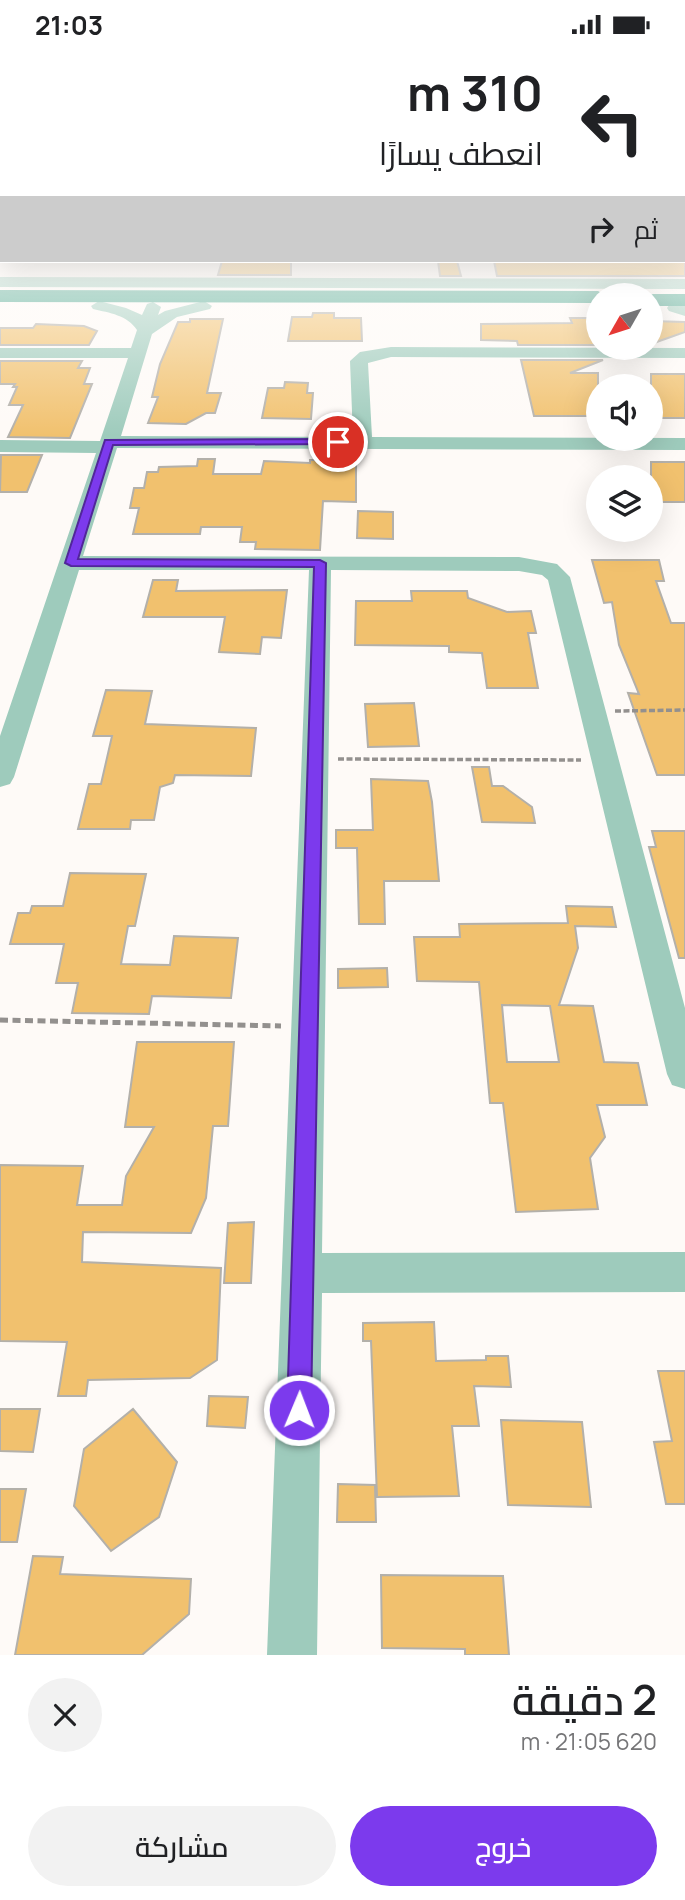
<!DOCTYPE html>
<html lang="ar">
<head>
<meta charset="utf-8">
<style>
  :root { --surface:#fff; --page:#f2f2f2; --text:#202124; --muted:#757577; --accent:#7c3aed }
  body { margin:0; font-family:Manrope,Cairo,sans-serif; background:var(--page); color:var(--text); direction:rtl; height:100vh; display:flex; flex-direction:column; font-size:26px; white-space:nowrap }
  * { box-sizing:border-box; margin:0 }
  p { font-size:23px; color:var(--muted) }
  .icon { flex:none; width:38px; height:38px; fill:none; stroke:currentColor; stroke-width:2; stroke-linecap:round; stroke-linejoin:round }
  .map { position:relative; height:1606px; overflow:hidden; direction:ltr }
  .side { display:flex; flex-direction:column; background:var(--surface); flex:1 }
  .side>* { flex:none }
  .top-card { position:absolute; left:0px; top:0px; width:686px; height:214px; box-shadow:0 7px 28px #0002; direction:rtl; background:#fff; color:var(--text); overflow:hidden }
  .needle { width:46px; rotate:231deg }
  .tools { position:absolute; left:586px; top:234px; display:grid; gap:14px }
  .tools a { display:grid; place-items:center; width:77px; height:77px; border-radius:50%; background:var(--surface); box-shadow:0 7px 28px #0002; font-size:35px }
  .pin { position:absolute; display:grid; place-items:center; width:60px; height:60px; color:#fff; margin:-30px; border:4px solid #fff; border-radius:50%; box-shadow:0 2px 7px #0007 }
  .me { position:absolute; width:77px; margin:-38px; rotate:1deg; stroke-linejoin:round; filter:drop-shadow(0 0 5px #0008) }
  .turn { display:flex; align-items:center; gap:24px; height:147px; padding:0 28px; font-size:32px }
  .turn .icon { width:91px; height:91px; stroke-width:2.5 }
  .turn b { display:block; font-size:49px; line-height:60px }
  .then { display:flex; align-items:center; height:66px; padding:0 28px; background:#0003; gap:14px; font-size:26px }
  .round { display:grid; place-items:center; flex:none; width:74px; height:74px; border-radius:37px; background:var(--page) }
  .head { display:flex; align-items:center; justify-content:space-between; height:119px; padding:0 28px }
  h1 { font-size:42px; font-weight:600; line-height:52px }
  .cta { display:flex; gap:14px; margin-top:auto; padding:14px 28px }
  .cta a { flex:1; height:80px; border-radius:42px; background:var(--accent); color:#fff; font-size:28px; font-weight:600; line-height:80px; text-align:center }
  .cta a+a { background:var(--page); color:var(--text) }
  .status { display:flex; justify-content:space-between; align-items:center; height:49px; padding:0 35px; background:var(--surface); direction:ltr }
  .status svg { height:19px; fill:currentColor }
  .map>svg:first-child { display:block }
</style>
</head>
<body>
<div class="status"><b>21:03</b><svg viewBox="0 0 49 12"><path d="M0 12V9h3v3zM5 12V6h3v6zM10 12V3h3v9zM15 12V0h3v12zM26 1h20v11H26zM47 4h2v5h-2z"/></svg></div>
<div class="map">
<svg width="685" height="1606" viewBox="0 0 685 1606">
  <rect width="100%" height="100%" fill="#fefaf7"/>
  <path fill="#f1c16e" stroke="#b3b0aa" stroke-width="2" fill-rule="evenodd" d="M222,212L291,213V226H218Z
    M438,212H457L461,227H440Z
    M494,212H685V227H497Z
    M313,264H334V269H361L362,292H288L292,268H312Z
    M570,269H589L591,274H598V296H518L517,292L481,291V275L572,274Z
    M190,270H223L207,344H221L215,364H206L186,375L148,374L158,348H152L160,315L178,273H190Z
    M651,272L685,273V283L651,295Z
    M36,275L84,277L97,282L89,296H0V279H33Z
    M521,311H603L570,324H598V367H534Z
    M0,312H82L78,319H90L84,335H92L70,389L8,388L23,356H9L17,338H13L15,335H0Z
    M651,325H685V369H651Z
    M285,333L308,334L307,344H313L311,370L262,369L268,339H284Z
    M1,406H42L27,443H0Z
    M198,410H215L213,425H261L264,412L310,414V411H356V453L323,452L320,501L255,500L256,493H240L242,478H201L200,485H133L139,459H130L134,439H144L147,423H158L159,418L197,417Z
    M651,413H685V453H651Z
    M358,462L393,463V490L357,489Z
    M592,511H659L664,532H656L671,574H685V726H657L628,644L639,645L619,596L612,553L604,554Z
    M153,531H178L176,542L287,541L281,589L262,588L260,605L219,603L225,568H143Z
    M411,542H467L468,549L507,563L531,562L536,584H528L538,639H487L482,604L449,603V597L355,596L356,552H412Z
    M106,641L152,642L145,675L256,679L251,727L175,726L173,734L160,738L154,771H131L130,780H78L89,735H101L112,687H93Z
    M414,654L419,697L368,698L365,655Z
    M472,718H489L492,737H503L532,758L535,774L482,773Z
    M371,730L428,732L432,753L439,832H384L385,875H359L357,799H336V781H373Z
    M652,782H685V909H679L649,798H656Z
    M70,824L146,825L135,877H128L121,915L170,916L174,887L238,889L231,949L152,947L149,965L72,964L78,934H56L64,895H10L18,864H30L32,857H63Z
    M566,857L612,858L616,878L575,877L578,899L559,956L593,957L604,1013L638,1014L647,1056H597L605,1088L590,1109L598,1160L516,1163L503,1054H490L479,933L417,932L414,888H460L459,875L568,874ZM502,956L550,957L559,1013H507Z
    M387,919L388,938L338,939V920Z
    M137,993H234L228,1077H213L206,1149L191,1184L83,1183L82,1213L221,1219L217,1311L190,1329L88,1331L86,1347H58L67,1293L0,1292V1116L83,1117L77,1156H122L126,1127L154,1078H125Z
    M254,1173L251,1234H224L228,1174Z
    M434,1273L436,1312L486,1311V1307H508L511,1338L474,1337L479,1377H452L459,1447L377,1448L371,1292H363V1274Z
    M658,1322H685V1455H666L654,1393L672,1392Z
    M209,1347L248,1348L245,1379L207,1377Z
    M0,1360H40L33,1403L0,1402Z
    M133,1360L177,1413L159,1468L111,1502L74,1457L84,1400Z
    M501,1371L582,1373L591,1458L508,1456Z
    M338,1435L375,1436L376,1473H337Z
    M0,1440H26L17,1493H0Z
    M33,1507L63,1508L60,1525L191,1530L189,1565L142,1606H15Z
    M381,1526L503,1527L509,1606H465V1600L382,1599Z"/>
  <g fill="none" stroke-linecap="round" stroke-linejoin="round">
    <path stroke="#93908e" stroke-width="3.5" stroke-dasharray="6 2.5" stroke-linecap="butt" d="M615,662L685,661
      M338,710L581,711"/>
    <path stroke="#93908e" stroke-width="5" stroke-dasharray="8 4.5" stroke-linecap="butt" d="M0,971L281,977"/>
    <path fill="#9ecbbc" fill-rule="evenodd" d="M0,168H2L0,177Z
      M684,171H685V179H684Z
      M0,228L685,230V240L0,238Z
      M99,252L126,259L142,266L147,255L153,253L161,258L158,266L165,262L204,252L212,257L210,260L177,268L152,285L121,387L353,388L350,312L360,303L391,298L685,299V309L391,308L368,314L372,388L685,389V401L117,399L83,507L519,508L557,515L570,528L685,959V1040L672,1036L667,1025L548,531L542,526L519,522L331,521L322,1204L685,1203V1243L322,1244L317,1606H267L309,521H79L14,728L10,735L0,738V687L96,404L0,403V391L100,392L128,309H0V299H131L137,281C127,266 110,264 93,260L91,257Z
      M675,254L685,257V267L669,262L667,259L669,256Z"/>
    <path fill="#42a188" fill-rule="evenodd" d="M0,241L598,242L607,247H598V254L0,253Z
      M651,245H685V257H651V247H644Z"/>
  </g>
  <linearGradient id="sky" x2="0" y2="1"><stop stop-color="#87b9ee"/><stop offset="0.42" stop-color="#fffdfb"/><stop offset="1" stop-color="#fffdfb" stop-opacity="0"/></linearGradient>
  <rect width="685" height="387" fill="url(#sky)"/>
  <path fill="#7c3aed" stroke="#51269a" stroke-width="2" d="M338,390L341,391V395L113,396L78,510L320,511L326,514L311,1361L307,1369L299,1372L291,1369L287,1361L314,518L71,517L65,514L105,391Z"/>
</svg>
<div class="tools">
<a><svg class="needle" viewBox="-14 -14 28 28"><path d="M0-13l5 13h-10z" fill="#e53935"/><path d="M0 13l5-13h-10z" fill="#757577"/></svg></a>
<a><svg class="icon" aria-label="sound" viewBox="0 0 24 24"><path d="M4 9h4l5-4v14l-5-4H4zM17 9q2 3 0 6"/></svg></a>
<a><svg class="icon" aria-label="layers" viewBox="0 0 24 24"><path d="M12 4l9 5-9 5-9-5zM3 14l9 5 9-5"/></svg></a>
</div>
<div class="pin" style="left:338px;top:393px;background:#d93025"><svg class="icon" aria-label="arrive" viewBox="0 0 24 24"><path d="M6 21V4h12l-3 4 3 4H6"/></svg></div>
<svg class="me" style="left:299px;top:1361px" viewBox="-20 -20 40 40"><circle r="17" fill="#7c3aed" stroke="#fff" stroke-width="3"/><path d="M0-11L8 9 0 5-8 9z" fill="#fff"/></svg>
<div class="top-card">
<div class="turn"><svg class="icon" aria-label="left" viewBox="0 0 24 24"><path d="M17 20v-9H6M10 6l-5 5 5 5"/></svg><div><b>310 m</b>انعطف يسارًا</div></div>
<div class="then">ثم<svg class="icon" aria-label="right" viewBox="0 0 24 24"><path d="M7 20v-9h11M14 6l5 5-5 5"/></svg></div>
</div>
</div>
<section class="side">
<div class="head"><div><h1>2 دقيقة</h1><p>620 m · 21:05</p></div><a class="round"><svg class="icon" aria-label="close" viewBox="0 0 24 24"><path d="M6 6l12 12M18 6L6 18"/></svg></a></div>
<div class="cta"><a>خروج</a><a>مشاركة</a></div>
</section>
</body>
</html>
